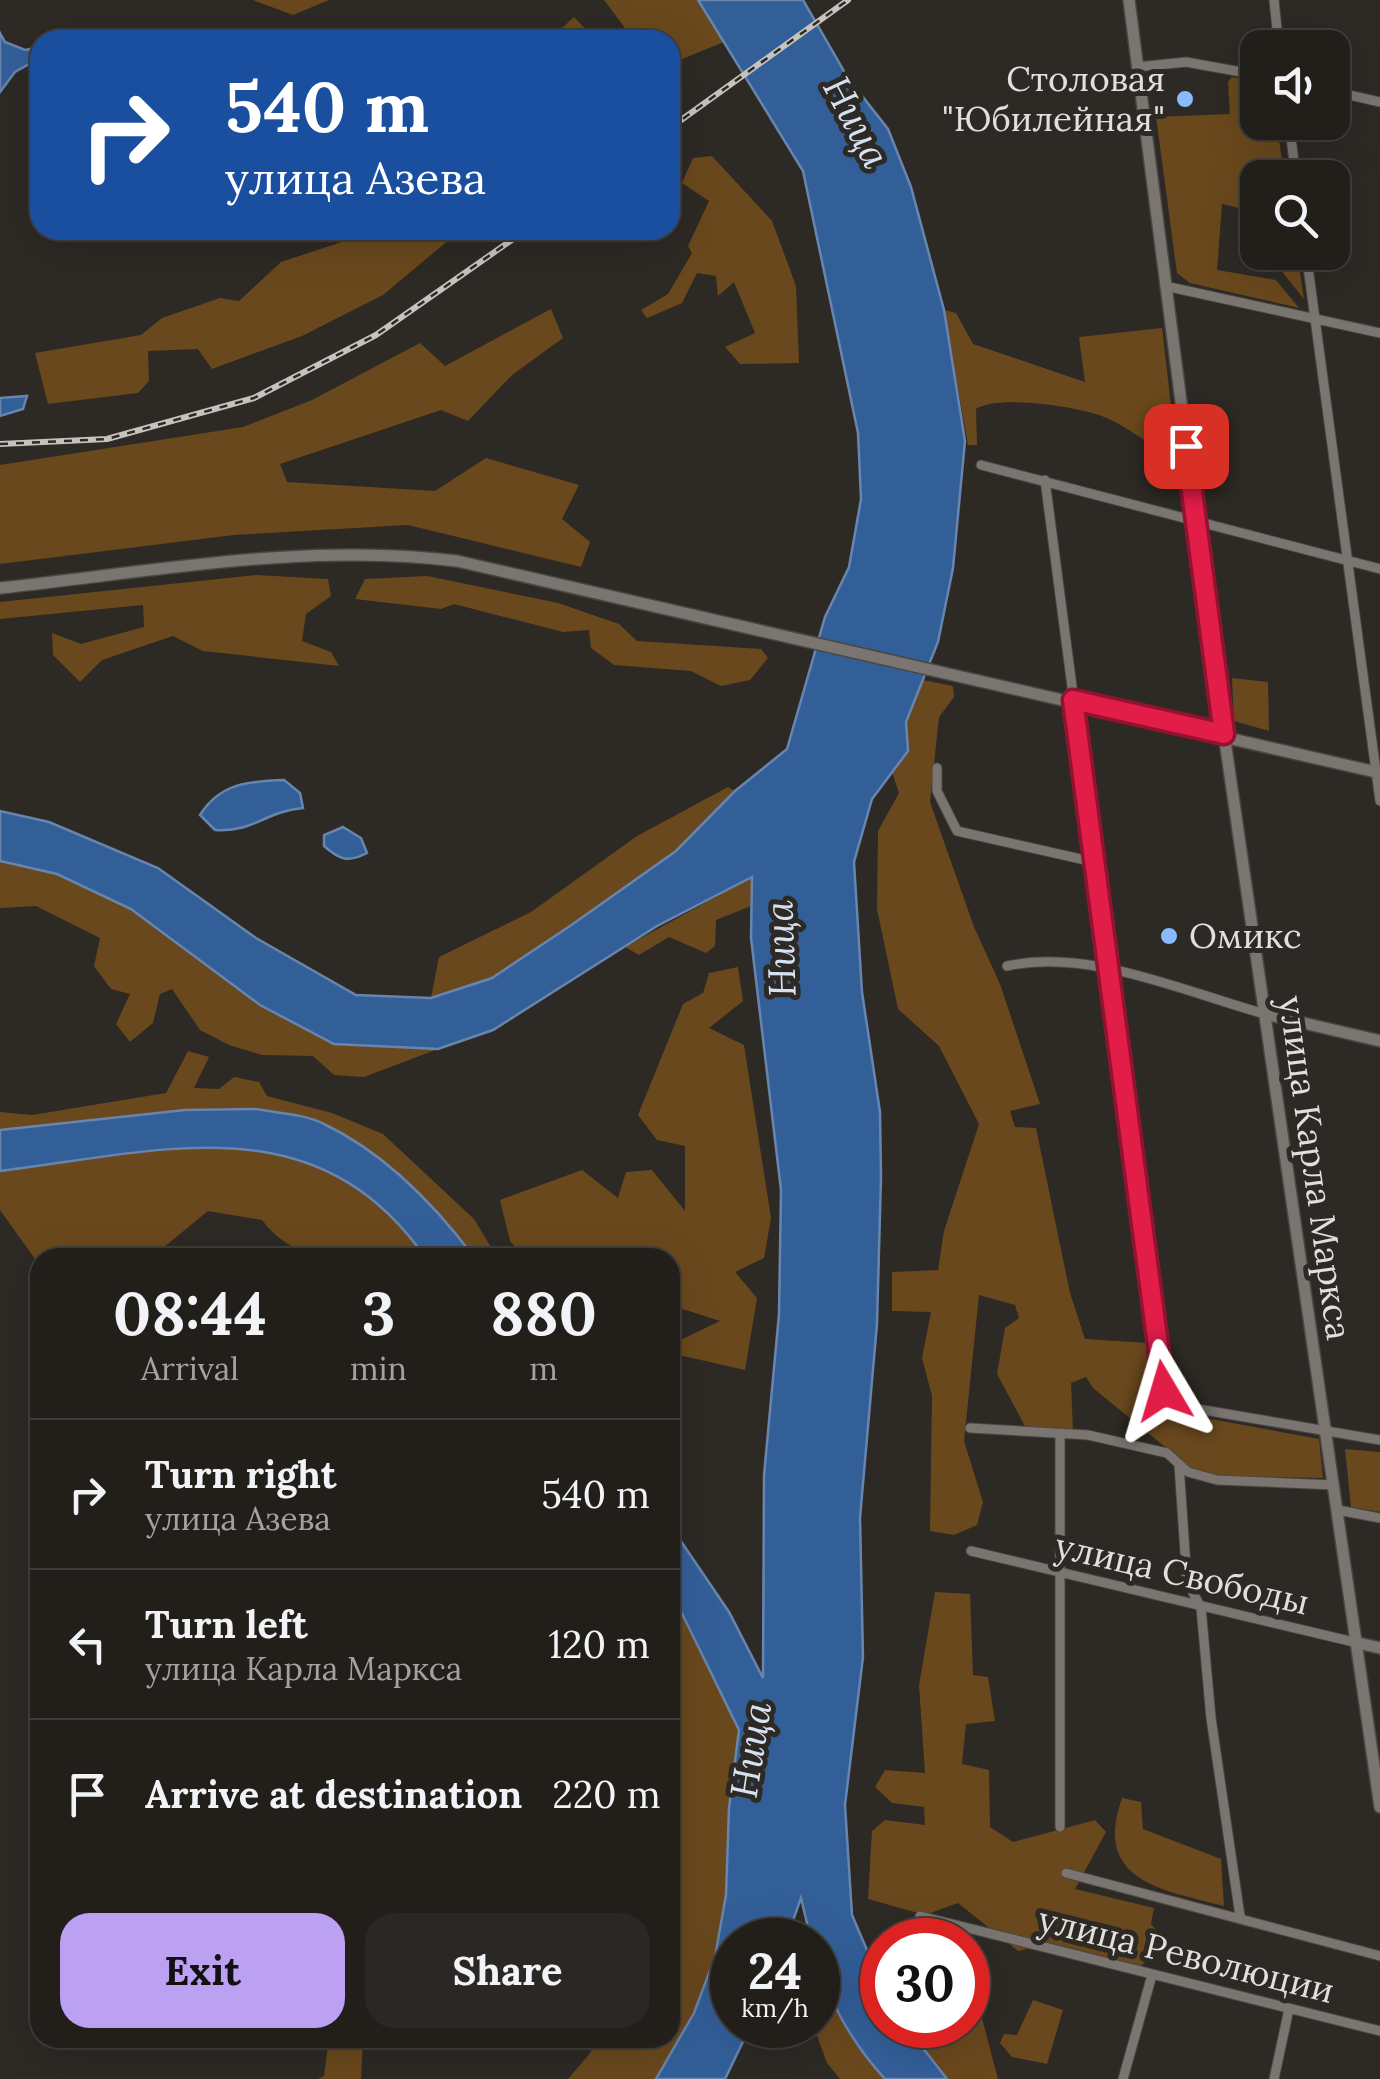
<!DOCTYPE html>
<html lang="en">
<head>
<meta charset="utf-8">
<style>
  :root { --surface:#221f1b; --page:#2a2724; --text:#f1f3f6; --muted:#a2a2a3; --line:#3f3d3a; --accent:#bca0f2 }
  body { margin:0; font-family:Lora,serif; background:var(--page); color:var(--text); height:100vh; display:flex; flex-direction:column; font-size:38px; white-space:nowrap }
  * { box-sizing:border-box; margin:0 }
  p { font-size:32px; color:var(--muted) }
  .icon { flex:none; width:55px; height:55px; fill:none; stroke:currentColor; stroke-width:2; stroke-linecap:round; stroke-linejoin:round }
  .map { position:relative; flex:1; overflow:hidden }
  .details { position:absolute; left:30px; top:1248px; width:650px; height:800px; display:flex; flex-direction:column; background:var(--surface); border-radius:30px; box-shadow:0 10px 40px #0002,0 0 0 2px var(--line) }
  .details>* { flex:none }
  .top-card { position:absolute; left:30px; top:30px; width:650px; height:210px; border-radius:30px; box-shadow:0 10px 40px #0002,0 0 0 2px var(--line); background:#1a4fa0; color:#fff; overflow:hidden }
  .controls { position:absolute; left:1240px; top:30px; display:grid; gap:20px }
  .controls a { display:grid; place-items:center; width:110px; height:110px; border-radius:20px; background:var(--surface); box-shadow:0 10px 40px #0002,0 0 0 2px var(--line); font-size:50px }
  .speed { position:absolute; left:710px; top:1918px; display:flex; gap:20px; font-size:50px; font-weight:700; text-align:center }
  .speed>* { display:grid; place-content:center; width:130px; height:130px; border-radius:50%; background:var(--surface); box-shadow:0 10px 40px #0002,0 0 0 2px var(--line); line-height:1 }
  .speed small { font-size:25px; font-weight:400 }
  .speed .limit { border:15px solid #d22; background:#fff; color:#111 }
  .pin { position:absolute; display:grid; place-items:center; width:85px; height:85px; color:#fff; margin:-42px; border-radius:20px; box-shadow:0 5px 15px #0006 }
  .me { position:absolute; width:110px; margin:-55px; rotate:353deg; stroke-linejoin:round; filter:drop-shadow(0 0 8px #0008) }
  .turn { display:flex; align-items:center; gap:35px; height:210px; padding:0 30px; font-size:45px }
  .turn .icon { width:130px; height:130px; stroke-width:2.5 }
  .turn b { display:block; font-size:70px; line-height:85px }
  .eta { display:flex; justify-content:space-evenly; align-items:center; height:170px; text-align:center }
  .eta b { font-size:60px; font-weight:700; line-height:70px }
  .cta { display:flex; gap:20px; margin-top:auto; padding:20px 30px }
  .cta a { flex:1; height:115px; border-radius:30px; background:var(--accent); color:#111; font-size:40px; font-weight:700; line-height:115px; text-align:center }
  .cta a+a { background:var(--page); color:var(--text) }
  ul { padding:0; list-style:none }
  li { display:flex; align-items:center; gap:30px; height:150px; padding:0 30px; border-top:2px solid var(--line) }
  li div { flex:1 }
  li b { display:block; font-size:38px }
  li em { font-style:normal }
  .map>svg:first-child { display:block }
</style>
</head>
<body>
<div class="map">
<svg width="1380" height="2079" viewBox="0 0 1380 2079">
  <rect width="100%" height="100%" fill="#2d2924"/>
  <path fill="#6a481d" d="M253,0H329L293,15Z
    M604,0H698L726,41L670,64V40H634Z
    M574,17L596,40H570L561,29Z
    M1232,77L1257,83L1258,122L1276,123L1285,177L1258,178L1257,212L1222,204L1217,270L1276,280L1299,308L1190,283L1177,273L1156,117L1230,114L1228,82Z
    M712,156L772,221L796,286L799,363L740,364L725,347L755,333L734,282L718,296L716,276L697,273L682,303L647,318L641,310L668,294L692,253L688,246L709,201L682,183L693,158Z
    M352,230H455L456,234L383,295L302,336L212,369L198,349L148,351L149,381L138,393L48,404L35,353L141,335L162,318L220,298L239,301L281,262L345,241Z
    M1279,253H1297L1304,299L1283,273Z
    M551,309L563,338L512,375L468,421L441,410L280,464L287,482L435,491L486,458L579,485L562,519L590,542L581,567L408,525L234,535L0,564V465L243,427L312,400L420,343L445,366Z
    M944,310L956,313L973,344L1085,382L1079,337L1162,328L1176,448L1168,455C1148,443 1128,428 1107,418C1082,407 998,394 976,409L977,445H968Z
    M256,575L328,579L331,596L306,614L302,641L331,652L339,666L203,651L173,636L102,660L80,682L53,655L52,633L81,644L144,627L143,605L0,619V602Z
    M427,576L558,603L619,624L637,641L761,649L768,658L750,680L721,686L691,671L614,665L591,648L589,630L563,632L454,604L441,609L355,599L365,579Z
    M1232,678L1268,682L1269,731L1234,721Z
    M923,680L953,686L954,697L939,717L930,802L974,927L1000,984L1040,1104L1010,1111L1015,1127L1036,1128L1070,1293L1085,1339L1148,1343L1155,1390L1178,1413L1319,1439L1323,1478L1217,1476L1191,1468L1093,1388L1086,1377L1071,1383L1073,1431L1026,1428L997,1374L1005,1328L1019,1318L1015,1305L979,1295L964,1441L983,1502L977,1525L954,1535L930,1531L932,1396L922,1358L931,1312L892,1311V1272L938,1270L944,1231L979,1124L939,1046L898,1009L877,909L878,831L899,793L892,772L908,751L906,722Z
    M728,787L735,791L676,851L570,926L492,978L431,998L439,957L531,912L637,836Z
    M0,861L57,874L131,909L260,1005L334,1043L438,1049L364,1077L334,1075L313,1056L262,1055L229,1045L200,1030L172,989L160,994L153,1023L130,1042L116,1024L130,994L111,989L94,966L100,938L36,906L0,908Z
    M752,877L751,906L716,920L715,946L706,953L669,937L639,955L625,947Z
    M738,967L743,1001L709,1028L744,1045L771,1218L764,1258L735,1272L757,1298L745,1370L670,1353V1345L720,1321L670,1305V1258L654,1257L652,1251L524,1257L510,1241L500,1200L582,1170L618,1198L626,1172L652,1170L685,1211V1146L657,1140L638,1115L683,1004L703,993L709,973Z
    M188,1051L209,1057L194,1088L219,1089L234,1077L259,1082L267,1096L332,1113L383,1134L474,1219L497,1257H474L447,1222L385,1162L185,1110L0,1130V1112L32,1115L166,1093Z
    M174,1147C206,1148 244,1144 275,1151C334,1164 391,1209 425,1257C364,1257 302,1273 262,1220L208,1211L152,1257L40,1258V1266L0,1210V1171Z
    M1345,1449L1380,1452V1512L1351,1507Z
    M670,1589L739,1730L729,1808L726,1895L715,1957L694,2013L656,2079H568L591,2052L595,2038H670Z
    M935,1592L970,1594L973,1675L988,1677L995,1721L966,1724L962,1764L989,1770L990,1827L1013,1842L1095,1820L1106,1832L1075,1889L1154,1908L1151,1924L1157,1931L1150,1957L1141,1966L1051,1943L1018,1951L958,1903L925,1915L868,1899L872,1831L885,1820L925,1825L924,1807L892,1803L875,1787L885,1770L925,1773L919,1685Z
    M1122,1798L1141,1802L1143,1829L1221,1859L1224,1906C1164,1890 1092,1882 1122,1798Z
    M818,1962L850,2032L885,2079H840L827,2063L813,2025H818Z
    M1033,2000L1063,2010L1047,2064L1012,2057L1000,2043L1004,2034L1017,2035Z
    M970,2007L982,2018L998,2079H947L905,2025H968Z
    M329,2038H363L361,2079H318L324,2076Z"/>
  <path fill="#335f99" stroke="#6885ad" stroke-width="2.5" d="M698,0H803L848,78L888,129L911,187L944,310L965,441L953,568L938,642L906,722L908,751L872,799L854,862L862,992L880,1112L881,1177L877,1324L860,1518L863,1657L845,1805L852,1915L882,1985V2025H905L947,2079H885C853,2044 818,1989 818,1940H811L801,1898L786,1940H732V2025H751L725,2079H656L694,2013L715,1957L726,1895L729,1808L739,1730L670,1589V1525L729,1612L763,1678L764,1475L779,1314L781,1190L751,938L752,877L657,926L493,1030L438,1049L334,1044L260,1005L131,909L57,874L0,861V811L49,822L158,868L256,938L356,995L431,998L492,978L570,926L676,851L735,791L787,749L825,617L849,567L861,499L858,433L803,171Z
    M0,33L5,42L25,50L40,47V58L15,72L0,92Z
    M27,396L23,409L0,416V398Z
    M284,780L300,793L303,808C263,812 256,832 215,830L200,815C220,783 249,781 284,780Z
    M343,827L361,838L367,853C348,863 340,860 324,846V835Z
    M256,1109C277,1113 305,1114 324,1124C385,1153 434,1204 474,1257H425C315,1101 159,1152 0,1171V1130L185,1110Z"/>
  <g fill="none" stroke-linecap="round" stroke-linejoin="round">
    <g stroke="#4a4743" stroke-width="11">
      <path id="minor" d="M1274,0L1279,48
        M1137,67L1186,62L1258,75
        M1332,91L1380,102
        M1289,122L1296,178
        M1306,252L1380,801
        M1165,286L1380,333
        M981,465L1380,569
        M1045,480L1164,1391L1180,1406L1380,1440
        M937,768V791L957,831L1094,862
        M1007,966C1089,948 1185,992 1265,1014
        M970,1428L1088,1435L1167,1453L1188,1472L1217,1480L1334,1485
        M1179,1465L1187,1581L1201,1608L1211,1718L1240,1916
        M1338,1510L1380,1518
        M971,1551L1358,1643
        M1060,1827V1433
        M1066,1873L1380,1956
        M920,1916L1380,2031
        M1123,2079L1152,1975
        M1274,2079L1289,2009"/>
    </g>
    <g stroke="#4a4743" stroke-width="14">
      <path id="tertiary" d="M1129,0L1224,734L1380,1807
        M0,588C151,572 305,542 457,561L1380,773
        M1265,1014L1380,1041
        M1358,1643L1380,1648"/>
    </g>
    <use href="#minor" stroke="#7a7570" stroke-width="9"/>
    <use href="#tertiary" stroke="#7a7570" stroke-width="11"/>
    <g stroke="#c6c3bf" stroke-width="6">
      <path id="rail" d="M670,128L848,0
        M0,444L107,439L254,398L376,335L526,230"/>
    </g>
    <use href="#rail" stroke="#2d2924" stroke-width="2.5" stroke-dasharray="8" stroke-linecap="butt"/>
  </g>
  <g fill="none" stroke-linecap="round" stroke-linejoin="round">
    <g stroke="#92132f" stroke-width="25">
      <path id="route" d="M1164,1391L1073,700L1224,734L1186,446"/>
    </g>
    <use href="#route" stroke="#e11d48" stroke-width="18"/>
  </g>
  <g fill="#89bafc" stroke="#2d2924" stroke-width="4">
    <circle cx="1185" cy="99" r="10"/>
    <circle cx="1169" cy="936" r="10"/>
  </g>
  <g text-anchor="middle" stroke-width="10" stroke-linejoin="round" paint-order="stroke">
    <g font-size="35" fill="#e2dfdc" stroke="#2d2924" text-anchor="end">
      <text x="1165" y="91">Столовая<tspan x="1165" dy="40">"Юбилейная"</tspan></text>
      <text x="1189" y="948" text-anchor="start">Омикс</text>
    </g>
    <g font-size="35" fill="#e2dfdc" stroke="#2d2924">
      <text transform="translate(1315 1168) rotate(82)" y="12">улица Карла Маркса</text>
      <text transform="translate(1182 1574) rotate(13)" y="12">улица Свободы</text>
      <text transform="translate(1186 1955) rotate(14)" y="12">улица Революции</text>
    </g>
    <g font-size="38" font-style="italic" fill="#d6e2f3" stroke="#2d2924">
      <text transform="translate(856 122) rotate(62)" y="13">Ница</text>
      <text transform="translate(781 949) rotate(-92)" y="13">Ница</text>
      <text transform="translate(751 1750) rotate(-81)" y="13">Ница</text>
    </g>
  </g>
</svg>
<div class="controls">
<a><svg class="icon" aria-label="sound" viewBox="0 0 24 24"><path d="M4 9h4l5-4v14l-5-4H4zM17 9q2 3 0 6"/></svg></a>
<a><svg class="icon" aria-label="search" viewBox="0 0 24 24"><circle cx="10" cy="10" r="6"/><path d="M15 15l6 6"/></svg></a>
</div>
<div class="speed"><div>24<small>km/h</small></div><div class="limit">30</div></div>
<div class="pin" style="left:1186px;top:446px;background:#d93025"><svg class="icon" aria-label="arrive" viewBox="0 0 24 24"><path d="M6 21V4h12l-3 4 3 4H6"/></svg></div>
<svg class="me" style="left:1164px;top:1391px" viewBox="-20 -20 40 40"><path d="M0-17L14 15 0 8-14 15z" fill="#e11d48" stroke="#fff" stroke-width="4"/></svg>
<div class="top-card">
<div class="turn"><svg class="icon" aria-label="right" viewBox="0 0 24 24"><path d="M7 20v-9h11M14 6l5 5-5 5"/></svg><div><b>540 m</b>улица Азева</div></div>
</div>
<section class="details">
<div class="eta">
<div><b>08:44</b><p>Arrival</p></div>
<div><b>3</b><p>min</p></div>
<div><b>880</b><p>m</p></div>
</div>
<ul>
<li><svg class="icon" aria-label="right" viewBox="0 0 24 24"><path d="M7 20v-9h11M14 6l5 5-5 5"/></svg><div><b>Turn right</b><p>улица Азева</p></div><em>540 m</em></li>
<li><svg class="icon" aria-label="left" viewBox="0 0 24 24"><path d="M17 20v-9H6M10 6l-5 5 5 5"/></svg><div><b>Turn left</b><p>улица Карла Маркса</p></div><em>120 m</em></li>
<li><svg class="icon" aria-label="arrive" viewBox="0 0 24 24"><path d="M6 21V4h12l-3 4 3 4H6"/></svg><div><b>Arrive at destination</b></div><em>220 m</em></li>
</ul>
<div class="cta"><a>Exit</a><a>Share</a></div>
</section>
</div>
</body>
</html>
